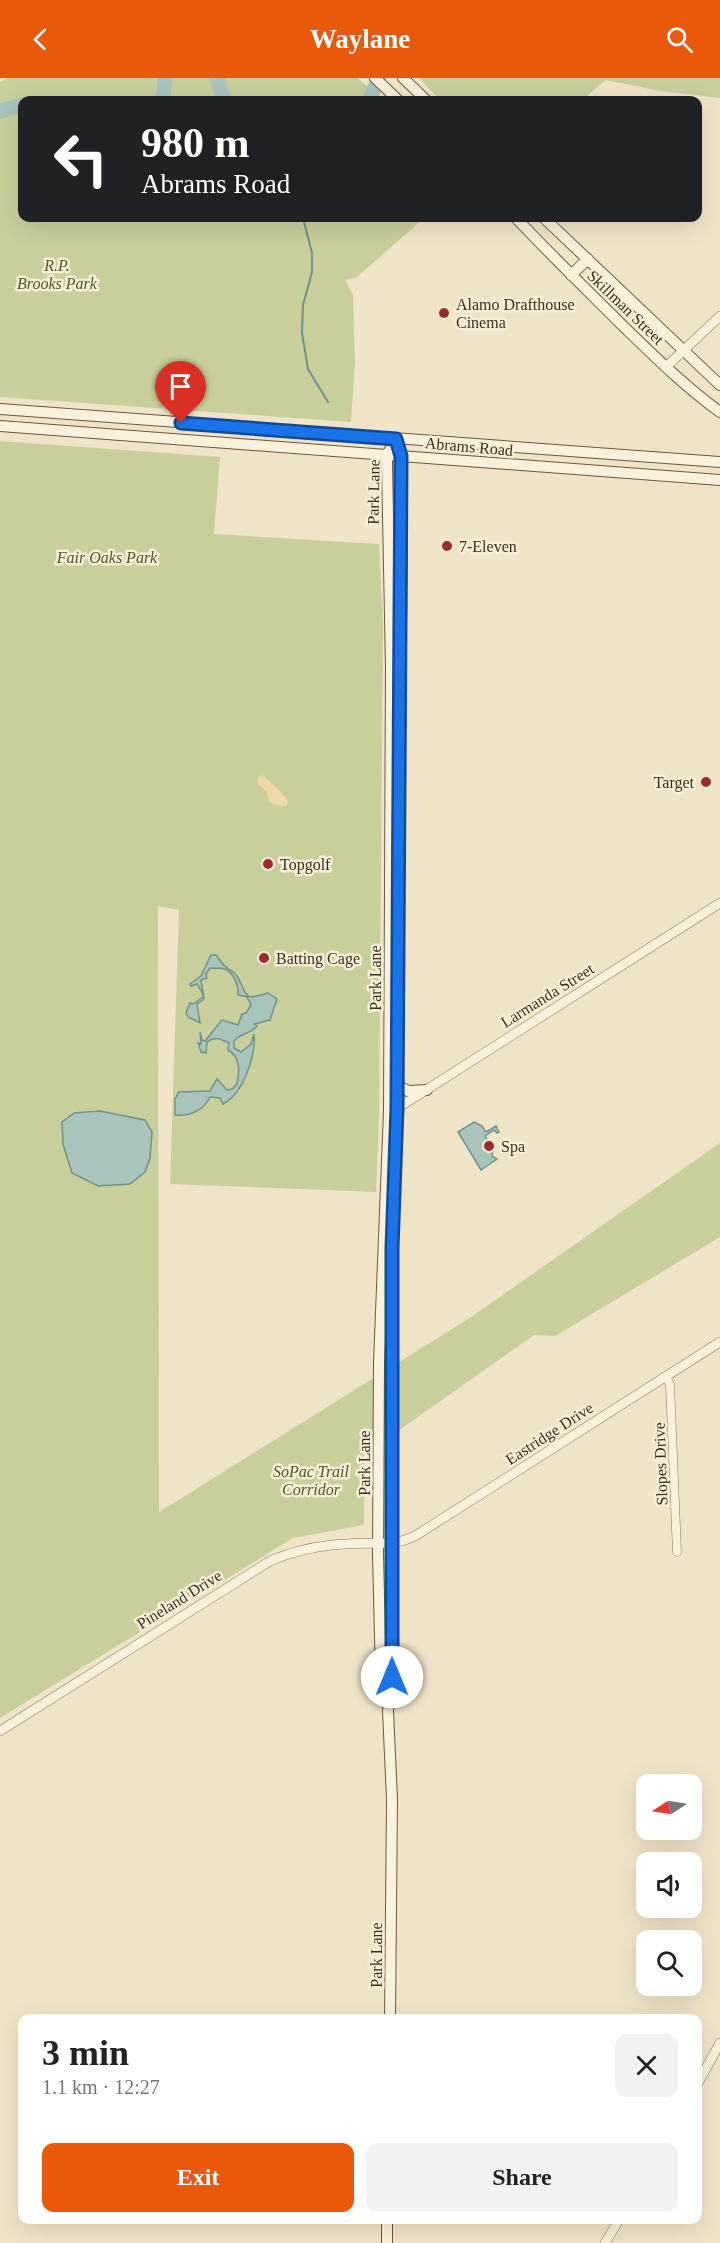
<!DOCTYPE html>
<html lang="en">
<head>
<meta charset="utf-8">
<style>
  :root { --surface:#fff; --page:#f2f2f2; --text:#222; --muted:#767676; --accent:#ea580c }
  body { margin:0; font-family:Georgia,serif; background:var(--page); color:var(--text); height:100vh; display:flex; flex-direction:column; font-size:22px; white-space:nowrap }
  * { box-sizing:border-box; margin:0 }
  p { font-size:20px; color:var(--muted) }
  .icon { flex:none; width:33px; height:33px; fill:none; stroke:currentColor; stroke-width:2; stroke-linecap:round; stroke-linejoin:round }
  .map { position:relative; flex:1; overflow:hidden }
  .side { position:absolute; left:18px; top:1936px; width:684px; height:210px; display:flex; flex-direction:column; background:var(--surface); border-radius:12px; box-shadow:0 6px 24px #0002 }
  .side>* { flex:none }
  .hud { position:absolute; left:18px; top:18px; width:684px; height:126px; border-radius:12px; box-shadow:0 6px 24px #0002; background:#202124; color:#fff; overflow:hidden }
  .needle { width:39px; rotate:258deg }
  .tools { position:absolute; left:636px; top:1696px; display:grid; gap:12px }
  .tools a { display:grid; place-items:center; width:66px; height:66px; border-radius:12px; background:var(--surface); box-shadow:0 6px 24px #0002; font-size:30px }
  .pin { position:absolute; display:grid; place-items:center; width:51px; height:51px; color:#fff; margin:-62px -26px; border-radius:50% 50% 50% 0; rotate:-45deg; box-shadow:0 0 6px #0007 }
  .pin .icon { rotate:45deg }
  .me { position:absolute; width:66px; margin:-33px; rotate:0deg; stroke-linejoin:round; filter:drop-shadow(0 0 4px #0008) }
  .turn { display:flex; align-items:center; gap:21px; height:126px; padding:0 24px; font-size:27px }
  .turn .icon { width:78px; height:78px; stroke-width:2.5 }
  .turn b { display:block; font-size:42px; line-height:51px }
  .round { display:grid; place-items:center; flex:none; width:63px; height:63px; border-radius:12px; background:var(--page) }
  .headline { display:flex; align-items:center; justify-content:space-between; height:102px; padding:0 24px }
  h1 { font-size:36px; font-weight:600; line-height:45px }
  .button { display:flex; gap:12px; margin-top:auto; padding:12px 24px }
  .button a { flex:1; height:69px; border-radius:12px; background:var(--accent); color:#fff; font-size:24px; font-weight:600; line-height:69px; text-align:center }
  .button a+a { background:var(--page); color:var(--text) }
  header { display:flex; justify-content:space-between; align-items:center; height:78px; padding:0 24px; background:var(--accent); color:#fff; font-size:27px; font-weight:600 }
  .map>svg:first-child { display:block }
</style>
</head>
<body>
<header><svg class="icon" aria-label="back" viewBox="0 0 24 24"><path d="M15 5l-7 7 7 7"/></svg>Waylane<svg class="icon" aria-label="search" viewBox="0 0 24 24"><circle cx="10" cy="10" r="6"/><path d="M15 15l6 6"/></svg></header>
<div class="map">
<svg width="720" height="2165" viewBox="0 0 720 2165">
  <rect width="100%" height="100%" fill="#f0e4c8"/>
  <path fill="#c9cf9b" d="M8,0H358L381,22H22V140H424L356,200L345,202L353,217L355,284L351,344L0,319V4Z
    M419,0H720V20L660,13L606,2L582,22H440Z
    M0,363L220,379L214,456L379,466L383,548L379,1039L376,1114L170,1106L179,832L158,828L159,1434L471,1239L720,1065V1159L555,1258L534,1257L364,1377V1447L293,1460L0,1640Z"/>
  <path fill="#ecd9a5" d="M263,697C270,705 286,717 288,724L287,727L282,729L269,724L267,714L259,707L257,702L260,698Z"/>
  <path fill="#a9c4bc" stroke="#6f938a" stroke-width="1.5" d="M211,877H216C219,880 222,886 225,888C229,892 234,893 237,898C249,919 242,923 268,915L277,921L270,942L254,946L257,948C251,956 240,955 234,963V970L241,974L251,966L254,956C256,978 243,1016 223,1026L220,1020L210,1019C204,1032 189,1039 175,1037V1021L179,1014L210,1013L217,1001L227,1012L232,1011L237,1006C240,992 240,979 228,972L229,965C221,961 216,958 207,964L206,975L201,974L198,965L201,966L200,954L202,962L205,963L222,942L238,947L242,936L246,935L251,927L247,919L238,917C239,908 234,895 225,891C221,890 215,890 210,890L206,896L207,900L201,902L204,921L197,926L200,945L188,939L186,935L190,925L193,926L203,919L202,914L197,906L191,908L190,906L201,898Z
    M100,1033L145,1042L152,1054L150,1080L145,1094L130,1106L98,1108L72,1095L63,1066L62,1044L74,1035Z
    M474,1044L482,1048L486,1054L496,1048L499,1054L497,1055L494,1052L485,1058L493,1071L492,1078L497,1081L481,1092L458,1054Z"/>
  <g fill="none" stroke-linecap="round" stroke-linejoin="round">
    <path stroke="#6f938a" stroke-width="2" d="M303,140L312,175V194L303,227L302,255L308,291L328,324"/>
    <path stroke="#a9c4bc" stroke-width="15" d="M217,0L224,22
      M163,22L165,0
      M369,22L379,0
      M0,33L22,27"/>
    <g stroke="#8d765c" stroke-width="9">
      <path id="minor" d="M666,1298L670,1307L677,1474"/>
    </g>
    <g stroke="#8d765c" stroke-width="10">
      <path id="tertiary" d="M666,289L720,238
        M391,1032L404,1026L720,825
        M0,1653L270,1483C312,1465 347,1465 391,1465L402,1463L415,1458L720,1264
        M698,2005L720,1965
        M605,2165L619,2142"/>
    </g>
    <g stroke="#6f573f" stroke-width="12">
      <path id="secondary" d="M375,0L398,22
        M403,0L426,22
        M516,140C550,176 585,210 620,245C652,276 684,308 720,334
        M544,140L720,307
        M571,197L588,181
        M0,331L720,384
        M0,348L720,402
        M397,1007L408,1013L427,1012
        M386,1624L381,1601L378,1477L379,1285L389,1033L391,589L387,387V377L396,361
        M390,1941L392,1721L388,1633L392,1599V1170L397,1030L402,427L401,378L396,361
        M387,2142V2165"/>
    </g>
    <use href="#minor" stroke="#faf1dc" stroke-width="8"/>
    <use href="#tertiary" stroke="#faf1dc" stroke-width="9"/>
    <use href="#secondary" stroke="#faf1dc" stroke-width="10"/>
  </g>
  <g fill="none" stroke-linecap="round" stroke-linejoin="round">
    <g stroke="#114b97" stroke-width="15">
      <path id="route" d="M181,345L396,361L401,378L397,1030L392,1170V1599"/>
    </g>
    <use href="#route" stroke="#1a73e8" stroke-width="10"/>
  </g>
  <g fill="#9e2a2b" stroke="#f7eed8" stroke-width="2">
    <circle cx="444" cy="235" r="6"/>
    <circle cx="447" cy="468" r="6"/>
    <circle cx="706" cy="704" r="6"/>
    <circle cx="268" cy="786" r="6"/>
    <circle cx="264" cy="880" r="6"/>
    <circle cx="489" cy="1068" r="6"/>
  </g>
  <g text-anchor="middle" stroke-width="5" stroke-linejoin="round" paint-order="stroke">
    <g font-size="16" font-style="italic" fill="#4d5a26" stroke="#f7eed8">
      <text x="57" y="193">R.P.<tspan x="57" dy="18">Brooks Park</tspan></text>
      <text x="107" y="485">Fair Oaks Park</text>
      <text x="311" y="1399">SoPac Trail<tspan x="311" dy="18">Corridor</tspan></text>
    </g>
    <g font-size="16" fill="#3d2e20" stroke="#f7eed8" text-anchor="start">
      <text x="456" y="232">Alamo Drafthouse<tspan x="456" dy="18">Cinema</tspan></text>
      <text x="459" y="474">7-Eleven</text>
      <text x="694" y="710" text-anchor="end">Target</text>
      <text x="280" y="792">Topgolf</text>
      <text x="276" y="886">Batting Cage</text>
      <text x="501" y="1074">Spa</text>
    </g>
    <g font-size="16" fill="#3d2e20" stroke="#f7eed8">
      <text transform="translate(626 229) rotate(44)" y="6">Skillman Street</text>
      <text transform="translate(469 368) rotate(5)" y="6">Abrams Road</text>
      <text transform="translate(373 414) rotate(-89)" y="6">Park Lane</text>
      <text transform="translate(375 900) rotate(-90)" y="6">Park Lane</text>
      <text transform="translate(547 917) rotate(-32)" y="6">Larmanda Street</text>
      <text transform="translate(549 1355) rotate(-33)" y="6">Eastridge Drive</text>
      <text transform="translate(364 1385) rotate(-90)" y="6">Park Lane</text>
      <text transform="translate(660 1386) rotate(-92)" y="6">Slopes Drive</text>
      <text transform="translate(179 1521) rotate(-32)" y="6">Pineland Drive</text>
      <text transform="translate(376 1877) rotate(-90)" y="6">Park Lane</text>
    </g>
  </g>
</svg>
<div class="tools">
<a><svg class="needle" viewBox="-14 -14 28 28"><path d="M0-13l5 13h-10z" fill="#e53935"/><path d="M0 13l5-13h-10z" fill="#767676"/></svg></a>
<a><svg class="icon" aria-label="sound" viewBox="0 0 24 24"><path d="M4 9h4l5-4v14l-5-4H4zM17 9q2 3 0 6"/></svg></a>
<a><svg class="icon" aria-label="search" viewBox="0 0 24 24"><circle cx="10" cy="10" r="6"/><path d="M15 15l6 6"/></svg></a>
</div>
<div class="pin" style="left:181px;top:345px;background:#d93025"><svg class="icon" aria-label="arrive" viewBox="0 0 24 24"><path d="M6 21V4h12l-3 4 3 4H6"/></svg></div>
<svg class="me" style="left:392px;top:1599px" viewBox="-20 -20 40 40"><circle r="19" fill="#fff"/><path d="M0-13L10 11 0 6-10 11z" fill="#1a73e8"/></svg>
<div class="hud">
<div class="turn"><svg class="icon" aria-label="left" viewBox="0 0 24 24"><path d="M17 20v-9H6M10 6l-5 5 5 5"/></svg><div><b>980 m</b>Abrams Road</div></div>
</div>
<section class="side">
<div class="headline"><div><h1>3 min</h1><p>1.1 km · 12:27</p></div><a class="round"><svg class="icon" aria-label="close" viewBox="0 0 24 24"><path d="M6 6l12 12M18 6L6 18"/></svg></a></div>
<div class="button"><a>Exit</a><a>Share</a></div>
</section>
</div>
</body>
</html>
